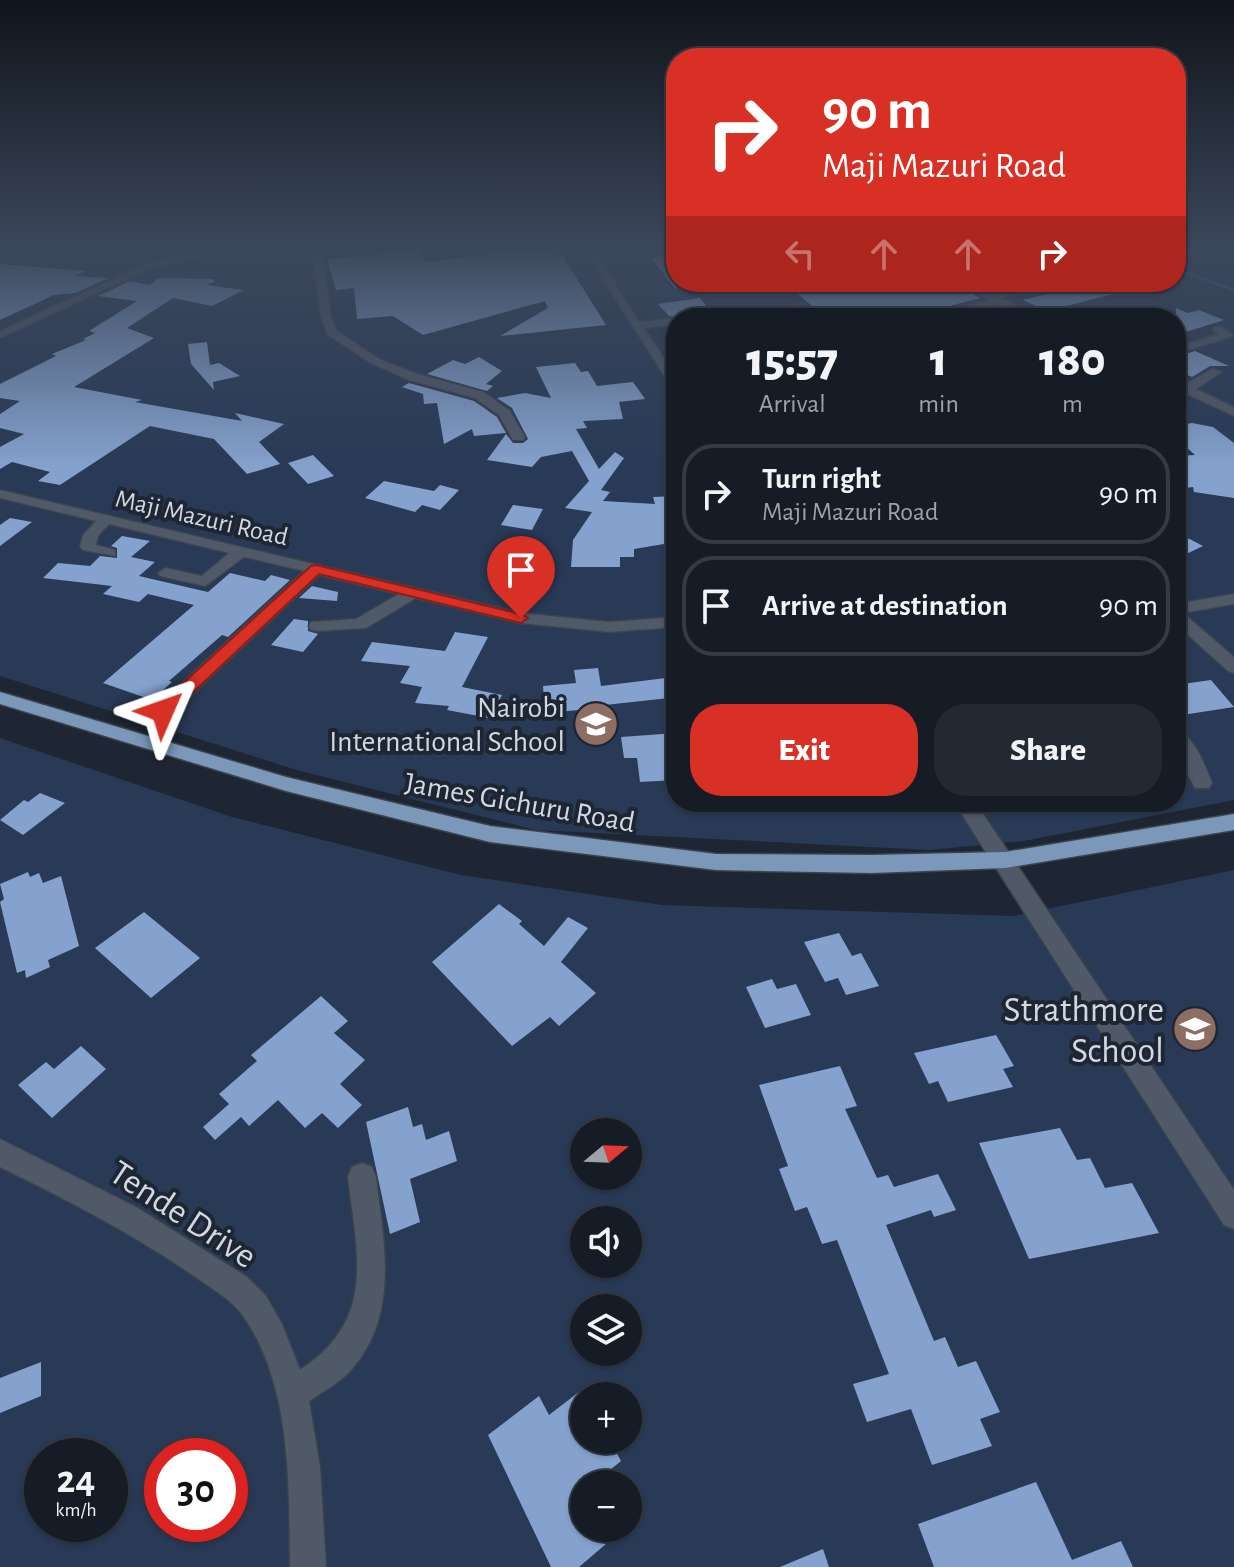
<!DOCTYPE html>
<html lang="en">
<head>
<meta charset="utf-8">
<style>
  :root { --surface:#161c26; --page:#232932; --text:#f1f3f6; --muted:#9ea1a7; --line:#353a43; --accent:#d93025 }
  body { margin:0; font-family:"Alegreya Sans",sans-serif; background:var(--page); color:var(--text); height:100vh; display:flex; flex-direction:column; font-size:30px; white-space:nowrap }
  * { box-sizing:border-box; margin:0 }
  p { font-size:26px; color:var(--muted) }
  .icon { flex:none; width:44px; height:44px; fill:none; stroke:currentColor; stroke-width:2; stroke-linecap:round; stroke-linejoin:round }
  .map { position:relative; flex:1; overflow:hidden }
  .details { position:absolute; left:666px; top:308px; width:520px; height:504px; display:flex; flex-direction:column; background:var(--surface); border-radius:32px; box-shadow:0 2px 6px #0004,0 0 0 2px var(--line) }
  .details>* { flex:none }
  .guide { position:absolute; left:666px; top:48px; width:520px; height:244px; border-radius:32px; box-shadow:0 2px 6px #0004,0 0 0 2px var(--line); background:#d93025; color:#fff; overflow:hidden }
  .needle { width:52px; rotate:71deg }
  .fabs { position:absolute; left:570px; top:1118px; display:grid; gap:16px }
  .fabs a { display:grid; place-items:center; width:72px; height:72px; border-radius:50%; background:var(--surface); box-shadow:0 2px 6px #0004,0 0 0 2px var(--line); font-size:40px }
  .speed { position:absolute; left:24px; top:1438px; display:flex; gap:16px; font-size:40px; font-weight:700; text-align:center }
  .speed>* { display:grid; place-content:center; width:104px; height:104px; border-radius:50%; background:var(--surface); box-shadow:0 2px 6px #0004,0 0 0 2px var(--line); line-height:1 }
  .speed small { font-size:20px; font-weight:400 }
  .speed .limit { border:12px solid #d22; background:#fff; color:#111 }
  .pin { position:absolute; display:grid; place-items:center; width:68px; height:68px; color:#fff; margin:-82px -34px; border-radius:50% 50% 50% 0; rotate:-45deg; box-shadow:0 0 8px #0007 }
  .pin .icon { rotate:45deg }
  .me { position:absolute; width:88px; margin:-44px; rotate:47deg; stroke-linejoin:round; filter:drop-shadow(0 0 6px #0008) }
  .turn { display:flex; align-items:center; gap:28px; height:168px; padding:0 24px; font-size:36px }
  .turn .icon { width:104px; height:104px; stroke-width:2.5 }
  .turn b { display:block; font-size:56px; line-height:68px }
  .lanes { display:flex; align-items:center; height:76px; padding:0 24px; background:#0003; justify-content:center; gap:40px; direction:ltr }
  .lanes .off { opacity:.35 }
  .eta { display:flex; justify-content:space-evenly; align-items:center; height:136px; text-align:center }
  .eta b { font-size:48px; font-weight:800; line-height:56px }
  .primary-button { display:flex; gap:16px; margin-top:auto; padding:16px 24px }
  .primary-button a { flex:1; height:92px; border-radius:32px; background:var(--accent); color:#fff; font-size:32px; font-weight:800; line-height:92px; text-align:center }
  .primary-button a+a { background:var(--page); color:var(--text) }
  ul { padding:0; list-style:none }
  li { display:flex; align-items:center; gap:24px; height:100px; margin:0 16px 12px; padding:0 8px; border:4px solid var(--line); border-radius:32px }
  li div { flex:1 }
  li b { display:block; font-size:30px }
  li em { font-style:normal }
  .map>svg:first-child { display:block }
</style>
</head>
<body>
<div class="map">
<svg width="1234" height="1567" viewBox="0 0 1234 1567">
  <rect width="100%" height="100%" fill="#1e2633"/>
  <path fill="#283a56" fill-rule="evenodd" d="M0,249H676V282H1176V249H1234V800L1024,841L929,850L536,830L300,771L0,676ZM676,318H1176V802H676Z
    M0,738L232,817L461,875L662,905L1013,916L1234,870V1567H0ZM584,1132H628V1176H584ZM584,1220H628V1264H584ZM584,1308H628V1352H584ZM584,1396H628V1440H584ZM42,1456H110V1524H42ZM162,1456H230V1524H162ZM584,1484H628V1528H584Z"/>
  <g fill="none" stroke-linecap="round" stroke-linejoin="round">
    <path stroke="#3f6388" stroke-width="3" d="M1176,269L1234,290"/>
  </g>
  <path fill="#85a2ce" d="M534,249H552L557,256L562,255L606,325L500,336L548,308L545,301L423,335L393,316L357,319L354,288L336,290L327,259L419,251L425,262Z
    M676,255V290L651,258Z
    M0,264L86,271L75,276L109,278L75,293L54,295L0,320Z
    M158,278L214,279V282L206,285L244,290L212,306L173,298L127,328L154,338L74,387L142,400L135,402L242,421L235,413L284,424L259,442L280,464L247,474L214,439L150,426L60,485L38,481L50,472L12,462L0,469V447L24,434L0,428V414L20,401L0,398V384L56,356L52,354L86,340L83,339L95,333L89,331L137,301L98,296L130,281L150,285Z
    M852,282H952L980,298L934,310L938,312L925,318H826L798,294Z
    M1097,282H1119L1129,290L1047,311L1023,300Z
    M700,298L710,311L697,318L669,316L658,304Z
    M1176,308L1188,313L1199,310L1224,320L1176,335Z
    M207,342L210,365L219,363L240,376L213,382L214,390L191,364L188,344Z
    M1195,351L1229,366H1210L1192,377L1176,370V357Z
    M479,357L502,371L486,384L493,386L487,391L427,374L453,360L465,364Z
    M575,363L581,372L588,371L597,386L633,382L645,399L619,402L623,419L583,421L587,428L576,429L599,469L615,452L624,458L601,490L610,492L603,501L655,504L653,497L676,496V565L664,544L634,549V557H620V567H571L573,540L592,512L565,508L589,481L572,451L541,457L532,467L487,460L506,434L513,443H523L528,439L512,408L497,398L525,393L551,398L536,367Z
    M409,383L474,401L497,417L506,433L474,436L472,429L444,444L437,403L424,404L423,394L402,387Z
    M1192,423L1213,427L1234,443V498L1194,492L1193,487L1176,489V469H1179L1176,466V456L1195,455L1176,438V426Z
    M313,455L334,476L308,484L288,463Z
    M384,481L434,491L440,485L459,490L440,510L422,505L415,512L365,498Z
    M513,505L543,509L532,530L501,525Z
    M10,518L32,522L0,546V525Z
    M1176,532L1203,546L1176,559Z
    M122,536L150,541L131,557L155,562L139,576L208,592L230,573L265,581L271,575L290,580L228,637L222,635L169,681L172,682L152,700L103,683L194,605L148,594L139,602L103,594L112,586L43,578L58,563L90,566L100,556L117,558V548L111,546Z
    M312,586L338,592L337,601L299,598Z
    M294,619L308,621V631L318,634L303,652L271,645Z
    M455,632L488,637L462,687L502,695L489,718L447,710L449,706L415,703L422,687L400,683L410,666L361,661L372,642L445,651Z
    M598,668L601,686L666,678L669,698L605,705L606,715L580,717L579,710L545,713L543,686L576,683L574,670Z
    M1211,680L1234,707L1176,716V685Z
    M676,733V780L640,782L637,758H624L621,737Z
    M40,793L65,803L23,835L0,820L24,800L28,802Z
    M28,872L30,877L39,873L43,883L61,876L79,946L48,960L50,967L26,978L25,970L17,973L0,902L4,899L0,884Z
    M499,904L522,921L519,924L544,946L568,917L588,928L561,962L596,993L559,1026L550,1017L512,1046L432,962Z
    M144,912L200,958L151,998L95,948Z
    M839,933L852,956L861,953L879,986L846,995L838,978L825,982L804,942Z
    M772,979L777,989L796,984L811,1015L765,1028L746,987Z
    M321,996L348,1021L334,1033L365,1060L340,1084L362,1105L338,1128L322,1113L305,1128L278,1100L249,1126L241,1117L215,1140L203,1127L229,1104L219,1094L257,1061L251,1055Z
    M996,1035L1014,1066L1003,1069L1013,1087L948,1102L938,1081L929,1084L914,1053Z
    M81,1046L106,1069L52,1118L18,1085L46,1062L54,1069Z
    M840,1066L857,1106L845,1109L877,1178L888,1175L894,1187L938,1174L956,1210L934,1217L931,1210L886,1225L934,1341L945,1337L958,1367L976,1361L1000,1412L980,1419L992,1446L932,1465L911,1409L867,1422L853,1384L889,1374L837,1240L822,1244L807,1207L795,1211L779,1169L788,1166L759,1085Z
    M408,1107L413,1127L422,1124L426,1140L449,1131L457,1161L410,1179L420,1222L390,1234L366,1122Z
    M1060,1128L1077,1160L1090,1158L1105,1188L1132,1183L1159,1233L1029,1259L979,1143Z
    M41,1362V1396L0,1413V1378Z
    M584,1388V1440H610L621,1461L593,1484H584V1528H608L613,1538L579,1567H551L488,1435L539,1396L549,1415Z
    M1036,1482L1072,1560L1121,1541L1133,1567H934L918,1524Z
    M823,1549L829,1567H780Z"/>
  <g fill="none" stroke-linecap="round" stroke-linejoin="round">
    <g stroke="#3d434d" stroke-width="3">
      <path id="minor" d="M291,249L211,256L156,266L0,338V331L150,262L211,250Z
        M312,249H322L331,317L337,331L379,359L417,374L483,392L509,410L525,437L523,440H513L499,415L475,398L409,380L371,363L328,335L321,317Z
        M465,249H495L490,252Z
        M584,249H594L639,322L676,318H677L676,324L644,328L676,376V389L672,388Z
        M955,282C971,282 979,292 992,293C1009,295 1037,282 1058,282L1001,298L1040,318H1026L998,304L946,318H928L990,300Z
        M1122,282H1135L1136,284L1131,287Z
        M801,305L806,308L805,310L736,318H700L705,315Z
        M1214,327H1222L1234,336L1176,354V347L1219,334L1214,331Z
        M1212,369L1222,372L1196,389L1234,407V416L1176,389V380L1186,384Z
        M0,490L521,613L609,622L676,617V627L609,632L521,623L416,598L366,628L317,631L311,630L309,626L311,622L356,619L399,594L319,575L170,715L163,717L144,711L142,707L144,703H160L304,571L244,557L205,586L160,576L158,573L166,568L202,576L229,553L109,524L98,536L96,545L115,550V556L83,550L80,547L83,535L96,521L0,498Z
        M1234,594V604L1183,613L1234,657V673L1228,671L1176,624V604Z
        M1176,730C1195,736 1205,766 1212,783L1209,788H1195L1176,751Z
        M954,802H975L1234,1190V1229L1224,1225Z
        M0,1139L136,1207L247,1277L266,1296L282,1324L300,1370C377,1320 357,1255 348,1177L352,1167L362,1163L372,1167L376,1177C384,1244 400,1318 349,1372C338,1384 322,1392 309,1401L320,1467L326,1567H290C289,1486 292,1387 244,1317C233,1301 214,1290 197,1278C135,1235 68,1200 0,1167Z"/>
    </g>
    <g stroke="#3d434d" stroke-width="3">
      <path id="major" d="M0,692L286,777L490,826L716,854L872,855L1005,852L1234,814V830L1005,868L872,873L716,870L490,842L286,791L0,704Z"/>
    </g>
    <use href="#minor" fill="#505968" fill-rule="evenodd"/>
    <use href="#major" fill="#7b97ba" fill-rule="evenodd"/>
  </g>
  <linearGradient id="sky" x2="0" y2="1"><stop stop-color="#10151c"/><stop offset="0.53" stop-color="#3b475b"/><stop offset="1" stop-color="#3b475b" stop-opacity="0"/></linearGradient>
  <rect width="1234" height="469" fill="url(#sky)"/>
  <path fill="#d93025" stroke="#8d1f18" stroke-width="2" d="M316,565L521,614L528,618L521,623L319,574L169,715H157L155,711L157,707L311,566Z"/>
  <defs>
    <g id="school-disc" transform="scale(2.3)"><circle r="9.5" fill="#8d6e63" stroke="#1e2633"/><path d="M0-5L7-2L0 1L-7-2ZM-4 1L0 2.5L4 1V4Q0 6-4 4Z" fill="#fff"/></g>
  </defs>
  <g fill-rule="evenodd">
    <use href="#school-disc" x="596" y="724"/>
    <use href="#school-disc" x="1195" y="1029"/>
  </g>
  <g text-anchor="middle" stroke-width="8" stroke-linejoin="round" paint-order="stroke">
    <g font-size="26" fill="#d2d8e0" stroke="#1e2633">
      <text transform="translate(202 517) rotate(13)" y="9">Maji Mazuri Road</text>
    </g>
    <g font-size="30" fill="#d2d8e0" stroke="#1e2633" text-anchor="end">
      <text x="565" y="717">Nairobi<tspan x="565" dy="34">International School</tspan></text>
    </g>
    <g font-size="30" fill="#d2d8e0" stroke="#1e2633">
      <text transform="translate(520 802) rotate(10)" y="10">James Gichuru Road</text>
    </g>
    <g font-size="36" fill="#d2d8e0" stroke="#1e2633" text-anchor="end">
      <text x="1164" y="1021">Strathmore<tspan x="1164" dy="41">School</tspan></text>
    </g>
    <g font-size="36" fill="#d2d8e0" stroke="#1e2633">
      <text transform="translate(184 1213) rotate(33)" y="13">Tende Drive</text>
    </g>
  </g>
</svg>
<div class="fabs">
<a><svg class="needle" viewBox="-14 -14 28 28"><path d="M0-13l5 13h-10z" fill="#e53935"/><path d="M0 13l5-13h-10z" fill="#9ea1a7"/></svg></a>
<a><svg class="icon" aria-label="sound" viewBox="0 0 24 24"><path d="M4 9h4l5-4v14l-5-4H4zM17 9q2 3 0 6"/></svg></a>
<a><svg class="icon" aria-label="layers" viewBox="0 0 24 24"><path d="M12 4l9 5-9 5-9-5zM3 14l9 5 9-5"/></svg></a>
<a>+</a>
<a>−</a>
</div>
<div class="speed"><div>24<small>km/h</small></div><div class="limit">30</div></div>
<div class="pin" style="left:521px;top:618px;background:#d93025"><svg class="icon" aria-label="arrive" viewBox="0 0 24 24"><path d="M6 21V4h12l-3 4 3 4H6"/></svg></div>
<svg class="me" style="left:163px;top:711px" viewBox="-20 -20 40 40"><path d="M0-17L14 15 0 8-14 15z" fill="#d93025" stroke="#fff" stroke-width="4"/></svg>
<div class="guide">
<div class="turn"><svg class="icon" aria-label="right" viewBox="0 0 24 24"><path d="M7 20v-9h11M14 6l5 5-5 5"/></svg><div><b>90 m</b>Maji Mazuri Road</div></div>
<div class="lanes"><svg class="icon off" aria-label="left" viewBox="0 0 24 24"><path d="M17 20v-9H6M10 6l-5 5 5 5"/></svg><svg class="icon off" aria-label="ahead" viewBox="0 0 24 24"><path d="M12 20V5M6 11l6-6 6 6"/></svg><svg class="icon off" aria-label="ahead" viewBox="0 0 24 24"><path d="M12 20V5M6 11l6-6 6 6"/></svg><svg class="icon" aria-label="right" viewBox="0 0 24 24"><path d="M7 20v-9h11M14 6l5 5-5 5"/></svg></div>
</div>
<section class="details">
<div class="eta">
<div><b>15:57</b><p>Arrival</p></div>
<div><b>1</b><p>min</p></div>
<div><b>180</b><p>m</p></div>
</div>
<ul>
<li><svg class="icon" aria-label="right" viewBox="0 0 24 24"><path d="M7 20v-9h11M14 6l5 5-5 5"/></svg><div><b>Turn right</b><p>Maji Mazuri Road</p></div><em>90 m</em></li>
<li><svg class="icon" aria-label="arrive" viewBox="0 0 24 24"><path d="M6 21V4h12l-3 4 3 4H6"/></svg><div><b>Arrive at destination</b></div><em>90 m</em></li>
</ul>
<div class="primary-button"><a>Exit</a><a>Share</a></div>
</section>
</div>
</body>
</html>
